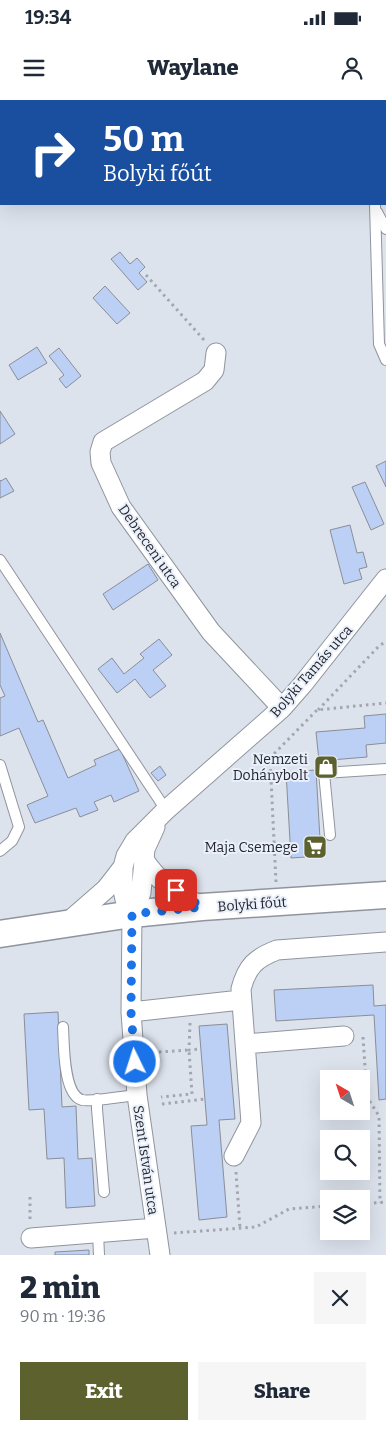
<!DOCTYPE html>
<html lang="en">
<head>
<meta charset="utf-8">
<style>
  :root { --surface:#fff; --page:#f6f6f7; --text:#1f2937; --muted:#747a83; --accent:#5c612e }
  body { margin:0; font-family:Bitter,serif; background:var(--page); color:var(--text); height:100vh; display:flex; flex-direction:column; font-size:19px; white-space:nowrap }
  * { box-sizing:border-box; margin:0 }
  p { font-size:16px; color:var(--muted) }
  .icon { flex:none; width:28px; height:28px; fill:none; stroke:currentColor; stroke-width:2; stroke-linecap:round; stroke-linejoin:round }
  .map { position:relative; height:1155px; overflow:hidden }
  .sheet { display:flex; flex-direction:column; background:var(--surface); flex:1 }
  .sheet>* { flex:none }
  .guide { position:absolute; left:0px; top:0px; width:386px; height:105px; box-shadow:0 5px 20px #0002; background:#1a4fa0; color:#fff; overflow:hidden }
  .needle { width:32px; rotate:321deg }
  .buttons { position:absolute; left:320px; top:970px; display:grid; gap:10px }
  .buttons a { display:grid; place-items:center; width:50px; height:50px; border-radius:0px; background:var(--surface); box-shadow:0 5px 20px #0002; font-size:25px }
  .pin { position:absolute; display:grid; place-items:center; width:42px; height:42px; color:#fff; margin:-21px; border-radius:10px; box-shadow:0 2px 8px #0006 }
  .me { position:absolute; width:55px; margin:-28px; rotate:356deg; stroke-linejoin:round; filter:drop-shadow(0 0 4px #0008) }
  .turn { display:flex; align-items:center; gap:18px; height:105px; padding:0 20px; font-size:22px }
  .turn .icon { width:65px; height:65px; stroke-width:2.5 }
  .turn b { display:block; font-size:35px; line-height:42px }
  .round { display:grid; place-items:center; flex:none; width:52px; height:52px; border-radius:0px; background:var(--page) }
  .overview { display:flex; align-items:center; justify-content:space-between; height:85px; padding:0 20px }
  h1 { font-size:30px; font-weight:800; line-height:38px }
  .cta { display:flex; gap:10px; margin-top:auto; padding:10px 20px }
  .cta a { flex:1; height:58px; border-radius:0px; background:var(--accent); color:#fff; font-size:20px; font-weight:800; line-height:58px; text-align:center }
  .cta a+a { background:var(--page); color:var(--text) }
  .status { display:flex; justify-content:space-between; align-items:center; height:35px; padding:0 25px; background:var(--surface); direction:ltr }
  .status svg { height:14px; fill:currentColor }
  header { display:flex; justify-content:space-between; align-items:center; height:65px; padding:0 20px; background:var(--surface); font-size:22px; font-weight:800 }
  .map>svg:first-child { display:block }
</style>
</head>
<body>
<div class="status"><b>19:34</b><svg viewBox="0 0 49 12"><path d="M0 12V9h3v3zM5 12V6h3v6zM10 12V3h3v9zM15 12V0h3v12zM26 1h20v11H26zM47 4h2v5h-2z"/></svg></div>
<header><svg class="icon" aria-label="menu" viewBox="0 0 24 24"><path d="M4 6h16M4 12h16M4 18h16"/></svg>Waylane<svg class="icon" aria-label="person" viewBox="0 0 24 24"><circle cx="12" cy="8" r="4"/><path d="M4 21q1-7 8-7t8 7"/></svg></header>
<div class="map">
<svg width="386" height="1155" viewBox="0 0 386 1155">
  <rect width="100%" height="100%" fill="#dde3ed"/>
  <path fill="#bccff4" stroke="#898e98" d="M120,152L130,164L137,158L145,167L139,173L147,182L138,190L111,159Z
    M105,186L130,213L117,224L93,198Z
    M37,247L47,263L18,280L9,265Z
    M59,248L81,276L66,288L59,279L64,275L49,256Z
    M0,311L15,334L0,344Z
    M386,361V387L376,366Z
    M6,378L14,391L0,398V380L1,381Z
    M365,382L384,424L371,430L352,387Z
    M350,425L357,453L363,452L367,467L359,469L362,479L344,484L330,430Z
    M148,464L158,480L113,510L103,494Z
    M0,533L38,622L43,620L68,678L96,665L94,660L120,649L139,691L114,702L111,695L94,702L98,710L80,717L76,708L35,723L27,705L48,696L19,628L0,636V598L5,596L0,585Z
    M159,539L172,555L153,570L166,586L150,598L135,579L117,593L98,569L112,558L124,574L144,558L140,554Z
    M386,614V643L366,645L367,657L319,661L316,632L365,628L364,616Z
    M160,666L166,675L158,681L151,673Z
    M316,670L321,756L291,758L286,672Z
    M373,885L374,906L386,905V999L379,1000L374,915L276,921L274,890Z
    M58,912L62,1007L76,1006L78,1059L92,1058L95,1106L66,1108L64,1058L47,1059L44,1009L29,1010L24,914Z
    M227,924L235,1019L219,1020L227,1117L199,1120L191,1026L207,1025L199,926Z
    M89,1150V1155H55V1152Z"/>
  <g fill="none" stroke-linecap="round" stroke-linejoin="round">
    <g stroke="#8f949e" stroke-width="12">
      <path id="lane" d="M370,0V1
        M375,105L379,244L386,260
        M377,112L386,129
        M0,460L166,710
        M0,665L19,727L12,741L0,751
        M330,735L324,673L386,669
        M63,927C64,944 63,995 82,1000C91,1002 126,996 137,995
        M97,999V1009L104,1092
        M98,1133L99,1155"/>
    </g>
    <g stroke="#8f949e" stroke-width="21">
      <path id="street" d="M216,253L214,270L205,281L103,342L100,352L101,363L121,407L211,532L282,608
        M155,727L145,749L141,793L132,814L131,912L137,995L160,1155
        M143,758C159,784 177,792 202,807
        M123,767C123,786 121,797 132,814
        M67,823L106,789L123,767L126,756L135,741L166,710L282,608L303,584L386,479
        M131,912L241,900
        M245,944L344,936
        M234,1056L251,1023L241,889C247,866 256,858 277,850L386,842
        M31,1138L156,1128"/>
    </g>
    <g stroke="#8f949e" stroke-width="29">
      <path id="secondary" d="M0,834L132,814L202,807L386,795"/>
    </g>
    <path stroke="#a2a7af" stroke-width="3" stroke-dasharray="2.5 4" stroke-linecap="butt" d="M146,175L204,240
      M318,610L380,545L386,542
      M276,782L270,658L317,610L386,603
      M190,923L189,950L201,949
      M363,937L367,997L379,1016L380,1103
      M159,952L189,950L192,994L161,997
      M162,1004L205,999
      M236,1072L240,1128
      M30,1097V1120
      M361,1104L386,1102
      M174,1133L256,1127L289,1109L329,1106"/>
    <use href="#lane" stroke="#fff" stroke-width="10"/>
    <use href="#street" stroke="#fff" stroke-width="19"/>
    <use href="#secondary" stroke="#fff" stroke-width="26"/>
  </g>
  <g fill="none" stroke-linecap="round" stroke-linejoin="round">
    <path stroke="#1a73e8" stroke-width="9" stroke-dasharray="0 16.2" d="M135,962L131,912L132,814L202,807L176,790"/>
  </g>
  <defs>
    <g id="shop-square" transform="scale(1.25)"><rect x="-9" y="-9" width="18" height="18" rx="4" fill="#5c612e" stroke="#eaf0fb"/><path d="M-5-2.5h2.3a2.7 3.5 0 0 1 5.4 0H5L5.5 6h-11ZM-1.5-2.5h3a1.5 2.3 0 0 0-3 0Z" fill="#fff"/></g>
    <g id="supermarket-square" transform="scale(1.25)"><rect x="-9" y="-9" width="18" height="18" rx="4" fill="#5c612e" stroke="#eaf0fb"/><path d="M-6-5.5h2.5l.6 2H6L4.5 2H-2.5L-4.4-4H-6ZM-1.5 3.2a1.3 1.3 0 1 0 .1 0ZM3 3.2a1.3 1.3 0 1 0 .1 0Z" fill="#fff"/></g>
  </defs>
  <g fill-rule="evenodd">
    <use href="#shop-square" x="326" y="667"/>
    <use href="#supermarket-square" x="315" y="747"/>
  </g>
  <g text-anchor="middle" stroke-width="4" stroke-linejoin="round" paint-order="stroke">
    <g font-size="14" fill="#24262a" stroke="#eaf0fb">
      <text transform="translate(150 446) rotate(55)" y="5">Debreceni utca</text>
      <text transform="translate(311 571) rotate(-49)" y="5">Bolyki Tamás utca</text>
      <text transform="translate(252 804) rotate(-4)" y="5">Bolyki főút</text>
      <text transform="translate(146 1060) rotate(82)" y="5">Szent István utca</text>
    </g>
    <g font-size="14" fill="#24262a" stroke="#eaf0fb" text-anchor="end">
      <text x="308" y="664">Nemzeti<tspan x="308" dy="16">Dohánybolt</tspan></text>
      <text x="298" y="752">Maja Csemege</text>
    </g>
  </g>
</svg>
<div class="buttons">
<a><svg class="needle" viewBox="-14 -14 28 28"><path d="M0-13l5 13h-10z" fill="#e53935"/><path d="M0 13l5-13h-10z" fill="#747a83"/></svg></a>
<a><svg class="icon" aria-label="search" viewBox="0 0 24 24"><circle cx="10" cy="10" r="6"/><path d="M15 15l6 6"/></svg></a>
<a><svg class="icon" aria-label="layers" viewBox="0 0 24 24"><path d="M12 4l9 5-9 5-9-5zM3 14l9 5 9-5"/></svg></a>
</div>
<div class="pin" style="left:176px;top:790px;background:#d93025"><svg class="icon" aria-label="arrive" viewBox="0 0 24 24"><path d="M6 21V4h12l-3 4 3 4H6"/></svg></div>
<svg class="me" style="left:135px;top:962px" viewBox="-20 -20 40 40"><circle r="17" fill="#1a73e8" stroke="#fff" stroke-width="3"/><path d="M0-11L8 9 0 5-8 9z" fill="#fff"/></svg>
<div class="guide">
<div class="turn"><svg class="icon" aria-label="right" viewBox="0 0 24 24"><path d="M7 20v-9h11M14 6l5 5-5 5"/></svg><div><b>50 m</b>Bolyki főút</div></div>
</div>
</div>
<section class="sheet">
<div class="overview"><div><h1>2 min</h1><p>90 m · 19:36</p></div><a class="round"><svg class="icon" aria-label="close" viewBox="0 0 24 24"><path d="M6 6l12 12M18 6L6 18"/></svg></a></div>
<div class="cta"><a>Exit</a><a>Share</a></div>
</section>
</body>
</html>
